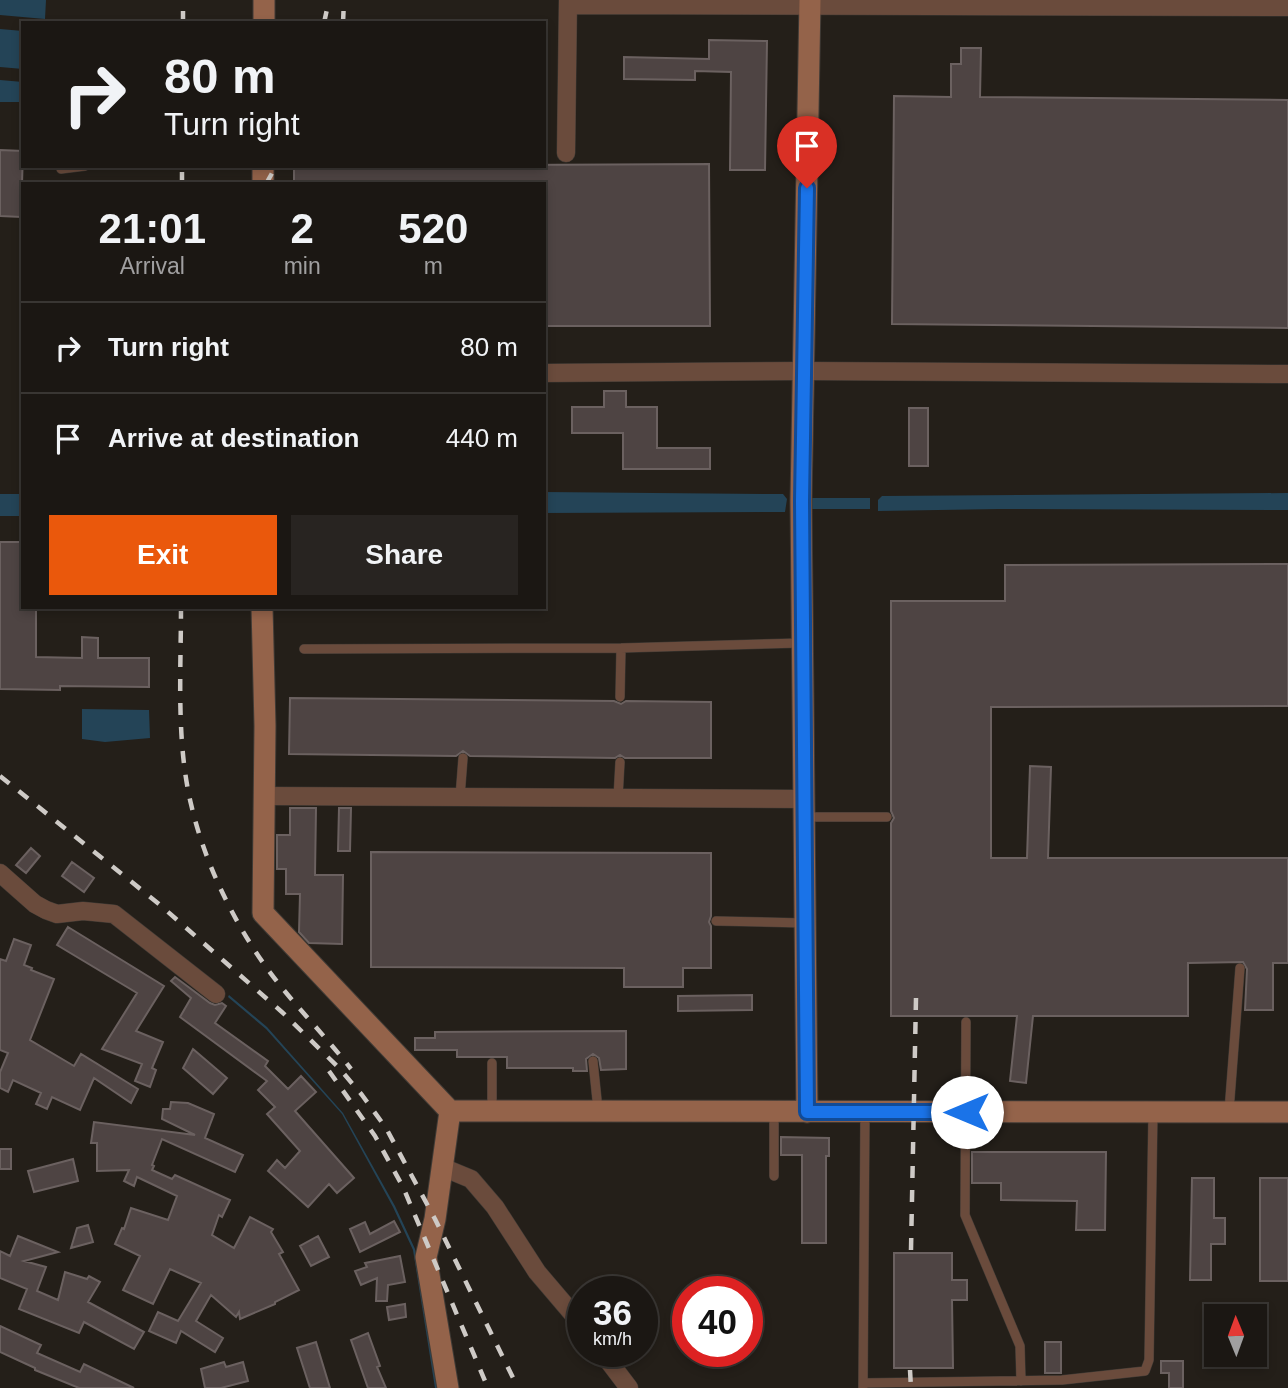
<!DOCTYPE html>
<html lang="en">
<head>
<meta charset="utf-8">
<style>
  :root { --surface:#1b1713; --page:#282421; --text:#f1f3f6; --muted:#a09fa0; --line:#393633; --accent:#ea580c }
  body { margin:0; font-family:Arial,sans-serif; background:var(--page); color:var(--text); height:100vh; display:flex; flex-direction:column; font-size:26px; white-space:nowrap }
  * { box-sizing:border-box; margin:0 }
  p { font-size:23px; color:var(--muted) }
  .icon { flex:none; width:38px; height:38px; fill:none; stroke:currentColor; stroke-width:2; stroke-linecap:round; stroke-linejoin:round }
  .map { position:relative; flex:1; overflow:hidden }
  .panel { position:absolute; left:21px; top:182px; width:525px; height:427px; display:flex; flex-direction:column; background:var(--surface); border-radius:0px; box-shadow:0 4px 10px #0003,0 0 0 2px var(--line) }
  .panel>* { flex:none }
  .guide { position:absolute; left:21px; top:21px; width:525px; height:147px; border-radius:0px; box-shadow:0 4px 10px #0003,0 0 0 2px var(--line); background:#1b1713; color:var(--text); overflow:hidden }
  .needle { width:46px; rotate:359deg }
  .buttons { position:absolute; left:1204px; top:1304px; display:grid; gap:14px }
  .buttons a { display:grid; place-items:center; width:63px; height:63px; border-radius:0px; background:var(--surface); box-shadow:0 4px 10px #0003,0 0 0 2px var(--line); font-size:35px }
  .speed { position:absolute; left:567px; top:1276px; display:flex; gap:14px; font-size:35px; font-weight:700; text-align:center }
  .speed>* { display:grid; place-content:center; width:91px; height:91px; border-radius:50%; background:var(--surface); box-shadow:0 4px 10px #0003,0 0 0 2px var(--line); line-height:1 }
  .speed small { font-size:18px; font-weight:400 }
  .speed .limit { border:10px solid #d22; background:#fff; color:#111 }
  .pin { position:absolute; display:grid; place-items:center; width:60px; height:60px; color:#fff; margin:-72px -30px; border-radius:50% 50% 50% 0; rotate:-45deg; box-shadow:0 0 7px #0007 }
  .pin .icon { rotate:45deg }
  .me { position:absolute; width:77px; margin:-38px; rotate:270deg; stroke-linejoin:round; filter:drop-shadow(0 0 5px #0008) }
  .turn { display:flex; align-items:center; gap:24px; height:147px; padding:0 28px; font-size:32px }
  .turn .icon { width:91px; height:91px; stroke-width:2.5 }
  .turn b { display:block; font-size:49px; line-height:60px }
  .eta { display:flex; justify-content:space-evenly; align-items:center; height:119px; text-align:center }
  .eta b { font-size:42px; font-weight:600; line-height:49px }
  .cta { display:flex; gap:14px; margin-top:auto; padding:14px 28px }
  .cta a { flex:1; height:80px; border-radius:0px; background:var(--accent); color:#fff; font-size:28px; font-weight:600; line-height:80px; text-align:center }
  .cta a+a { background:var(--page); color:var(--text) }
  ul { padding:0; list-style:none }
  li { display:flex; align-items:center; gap:21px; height:91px; padding:0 28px; border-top:2px solid var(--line) }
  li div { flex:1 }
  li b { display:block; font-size:26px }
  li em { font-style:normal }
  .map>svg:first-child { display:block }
</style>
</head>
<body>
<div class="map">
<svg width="1288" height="1388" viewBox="0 0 1288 1388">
  <rect width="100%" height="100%" fill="#241f19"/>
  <path fill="#244457" d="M0,0H46L45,19L0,15Z
    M0,29L23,31V69L0,67Z
    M0,80L23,82V102H0Z
    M544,492L775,494H783L787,499L785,512L544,513Z
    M1288,493V510L999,509L878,511V500L882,496Z
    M0,494H23V516H0Z
    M808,498H870V509H808Z
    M82,709L149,710L150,738L105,742L82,739Z
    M229,995L267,1027L343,1113L395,1206L415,1249L437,1388H435L413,1250L393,1207L342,1114L266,1029L228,997Z"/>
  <path fill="#4e4443" stroke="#6b6160" stroke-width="2" d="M709,40L767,41L765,170H730L731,72L695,71V80L624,79V57L709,59Z
    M961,48H981L980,97L1288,100V328L892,324L894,96L951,97V64H961Z
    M0,150L23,151L21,217L0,216Z
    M709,164L710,326H544V184H294V166Z
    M604,391H626V407H657V448H710V469H623V433H572V407H604Z
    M909,408H928V466H909Z
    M0,542H23V607H36V657L82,658V637L98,638V658H149V687L60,686V690L0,689Z
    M1288,564V706L991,707V858H1027L1030,766L1051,767L1048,858H1288V963H1273V1010H1245L1247,969L1243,962L1188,963V1016H1033L1026,1083L1010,1081L1017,1016H891V823L894,818L891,811V601H1005V565Z
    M290,698L614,701L621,704L626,701L711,702V758H625L620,755L615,758L470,756L463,751L456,756L289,754Z
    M290,808H316L315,875H343L342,944L309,943L299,932L300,894H286V869H277V835H290Z
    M339,808H351L350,851H338Z
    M31,848L40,856L26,873L16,865Z
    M371,852L711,853V916L709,922L711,926V968H683V987H624V968L371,967Z
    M72,862L94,878L84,892L62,876Z
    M68,927L164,986L136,1031L163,1042L152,1068L156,1070L150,1087L135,1081L142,1064L102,1049L137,993L57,945Z
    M14,939L31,945L24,965L32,968L31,970L54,979L30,1040L74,1066L81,1054L138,1089L131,1103L94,1078L80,1110L52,1097L47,1109L36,1104L41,1093L13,1080L8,1092L0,1088V1072L8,1053L0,1050V959L6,961Z
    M175,977L210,1003L215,1005L222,1003L226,1006L215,1023L268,1061L265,1066L288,1089L301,1076L316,1092L295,1111L354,1178L337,1193L329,1184L308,1207L268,1171L277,1160L285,1168L300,1151L267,1114L275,1107L258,1090L267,1081L180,1017L191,998L171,981Z
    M752,995V1010L678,1011V996Z
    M626,1031V1069L601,1070L599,1058L593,1054L586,1059L587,1071H573V1068H507V1057H457V1050H415V1038H435V1032Z
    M193,1049L227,1078L213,1094L183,1068Z
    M171,1102L188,1103L214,1114L205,1138L243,1155L235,1172L162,1139L152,1165L154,1166L152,1170L172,1179L175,1175L230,1200L222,1217L219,1215L212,1235L234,1248L250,1217L273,1229L271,1232L283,1252L279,1254L299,1290L275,1302V1304L240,1319L239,1312L236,1317L211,1295L196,1321L223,1338L215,1352L181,1331L176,1343L149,1331L158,1312L178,1321L201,1283L170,1269L153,1304L123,1290L140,1256L115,1244L122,1228L124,1229L131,1208L168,1220L177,1196L137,1177L134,1186L124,1181L129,1170L97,1171V1143H91L94,1122L195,1135L162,1119L163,1109H170Z
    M781,1137L829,1138V1156H826V1243H802V1155H781Z
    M0,1149H11V1169H0Z
    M972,1152H1106L1105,1230H1076L1077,1201L1001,1200V1183H972Z
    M73,1159L78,1181L34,1192L28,1171Z
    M1192,1178H1214V1218H1225V1244H1211V1280H1190Z
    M1260,1178H1288V1281H1260Z
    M394,1221L400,1232L360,1252L350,1229L365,1222L370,1234Z
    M88,1225L93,1242L71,1248L77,1228Z
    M18,1236L58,1252L24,1261L46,1267L37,1291L58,1300L65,1272L87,1279L89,1276L100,1282L88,1302L144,1332L134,1349L84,1322L79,1333L19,1309L27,1289L0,1278V1251L10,1256Z
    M318,1236L329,1257L311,1266L300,1246Z
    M894,1253H952V1280H967V1300H952L953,1368H894Z
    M400,1256L405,1282L388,1285L387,1301H376L377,1278L361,1285L355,1271L367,1267L365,1263Z
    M405,1304L406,1317L389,1320L387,1307Z
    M0,1326L41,1345L37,1353L80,1372L84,1364L134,1388H79L35,1370V1368L0,1352Z
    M368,1333L380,1366L377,1367L386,1388H368L351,1340Z
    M316,1342L330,1388H310L297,1348Z
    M1045,1342H1061V1373H1045Z
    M1161,1361H1183V1388H1169V1373H1161Z
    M224,1362L226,1367L243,1362L248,1381L221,1388H205L201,1369Z"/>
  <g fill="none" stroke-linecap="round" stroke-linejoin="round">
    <g stroke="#403b36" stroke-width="10">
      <path id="lane" d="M61,169L85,166
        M304,649L621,648L801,643
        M620,697L621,648
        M460,797L463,758
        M618,798L620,762
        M804,817H887
        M716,921L804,923
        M966,1022L965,1215L1020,1346L1021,1381
        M593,1061L598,1110
        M492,1111V1063
        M1229,1111L1240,968
        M774,1176V1112
        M863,1383L1062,1380L1145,1371L1149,1360L1153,1112
        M863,1387L865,1112"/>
    </g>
    <g stroke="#403b36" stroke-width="19">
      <path id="street" d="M568,5L1288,7
        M566,153L568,0
        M544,373L804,371L1288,374
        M264,796L804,799
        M0,873L35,904L46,910L57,914L83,911L114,914L216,994
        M442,1167L471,1179L495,1207L537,1272L583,1326
        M601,1351L629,1388"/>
    </g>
    <g stroke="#403b36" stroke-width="23">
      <path id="secondary" d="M264,23V0
        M263,166V184
        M262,607L265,726L263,913L450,1111L1288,1112
        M807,1112L801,501L810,0
        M448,1388L426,1257L435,1219L450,1111"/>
    </g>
    <use href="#lane" stroke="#6a4b3c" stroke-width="9"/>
    <use href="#street" stroke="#6a4b3c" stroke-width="18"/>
    <use href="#secondary" stroke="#94634a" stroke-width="21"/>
    <path stroke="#cecac6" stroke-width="4.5" stroke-dasharray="12 12" stroke-linecap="butt" d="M183,23V0
      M324,23L329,0
      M343,23L344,0
      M182,184V166
      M266,184L276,166
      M181,607C181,671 176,741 191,804C204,861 232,919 266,967C292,1003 324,1034 351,1069
      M0,776L159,904L283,1013L339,1068L362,1095L386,1128L435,1219L518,1388
      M329,1071L375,1136L403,1187L488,1388
      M911,1250L916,998
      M910,1370L911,1388"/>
  </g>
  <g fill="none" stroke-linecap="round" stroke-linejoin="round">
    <g stroke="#114b97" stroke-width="18">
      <path id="route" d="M807,188L802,501L807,1112H967"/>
    </g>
    <use href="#route" stroke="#1a73e8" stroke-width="12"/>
  </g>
</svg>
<div class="buttons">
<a><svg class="needle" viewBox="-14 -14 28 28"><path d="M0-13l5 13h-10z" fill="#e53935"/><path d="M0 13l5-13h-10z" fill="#a09fa0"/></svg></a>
</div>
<div class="speed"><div>36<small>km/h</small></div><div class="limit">40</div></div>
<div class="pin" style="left:807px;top:188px;background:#d93025"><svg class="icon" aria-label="arrive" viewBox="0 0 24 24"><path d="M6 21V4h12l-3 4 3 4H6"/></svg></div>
<svg class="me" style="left:967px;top:1112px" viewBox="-20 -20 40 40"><circle r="19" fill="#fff"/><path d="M0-13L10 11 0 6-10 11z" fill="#1a73e8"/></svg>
<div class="guide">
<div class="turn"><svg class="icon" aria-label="right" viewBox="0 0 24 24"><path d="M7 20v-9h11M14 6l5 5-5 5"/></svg><div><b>80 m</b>Turn right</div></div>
</div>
<section class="panel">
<div class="eta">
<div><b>21:01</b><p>Arrival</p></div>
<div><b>2</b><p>min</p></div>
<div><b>520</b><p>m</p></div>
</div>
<ul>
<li><svg class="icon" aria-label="right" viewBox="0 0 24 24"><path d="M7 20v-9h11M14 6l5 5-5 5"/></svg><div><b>Turn right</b></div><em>80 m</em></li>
<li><svg class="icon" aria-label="arrive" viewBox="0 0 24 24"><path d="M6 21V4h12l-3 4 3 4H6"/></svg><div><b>Arrive at destination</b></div><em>440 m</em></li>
</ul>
<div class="cta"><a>Exit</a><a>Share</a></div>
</section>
</div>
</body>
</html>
